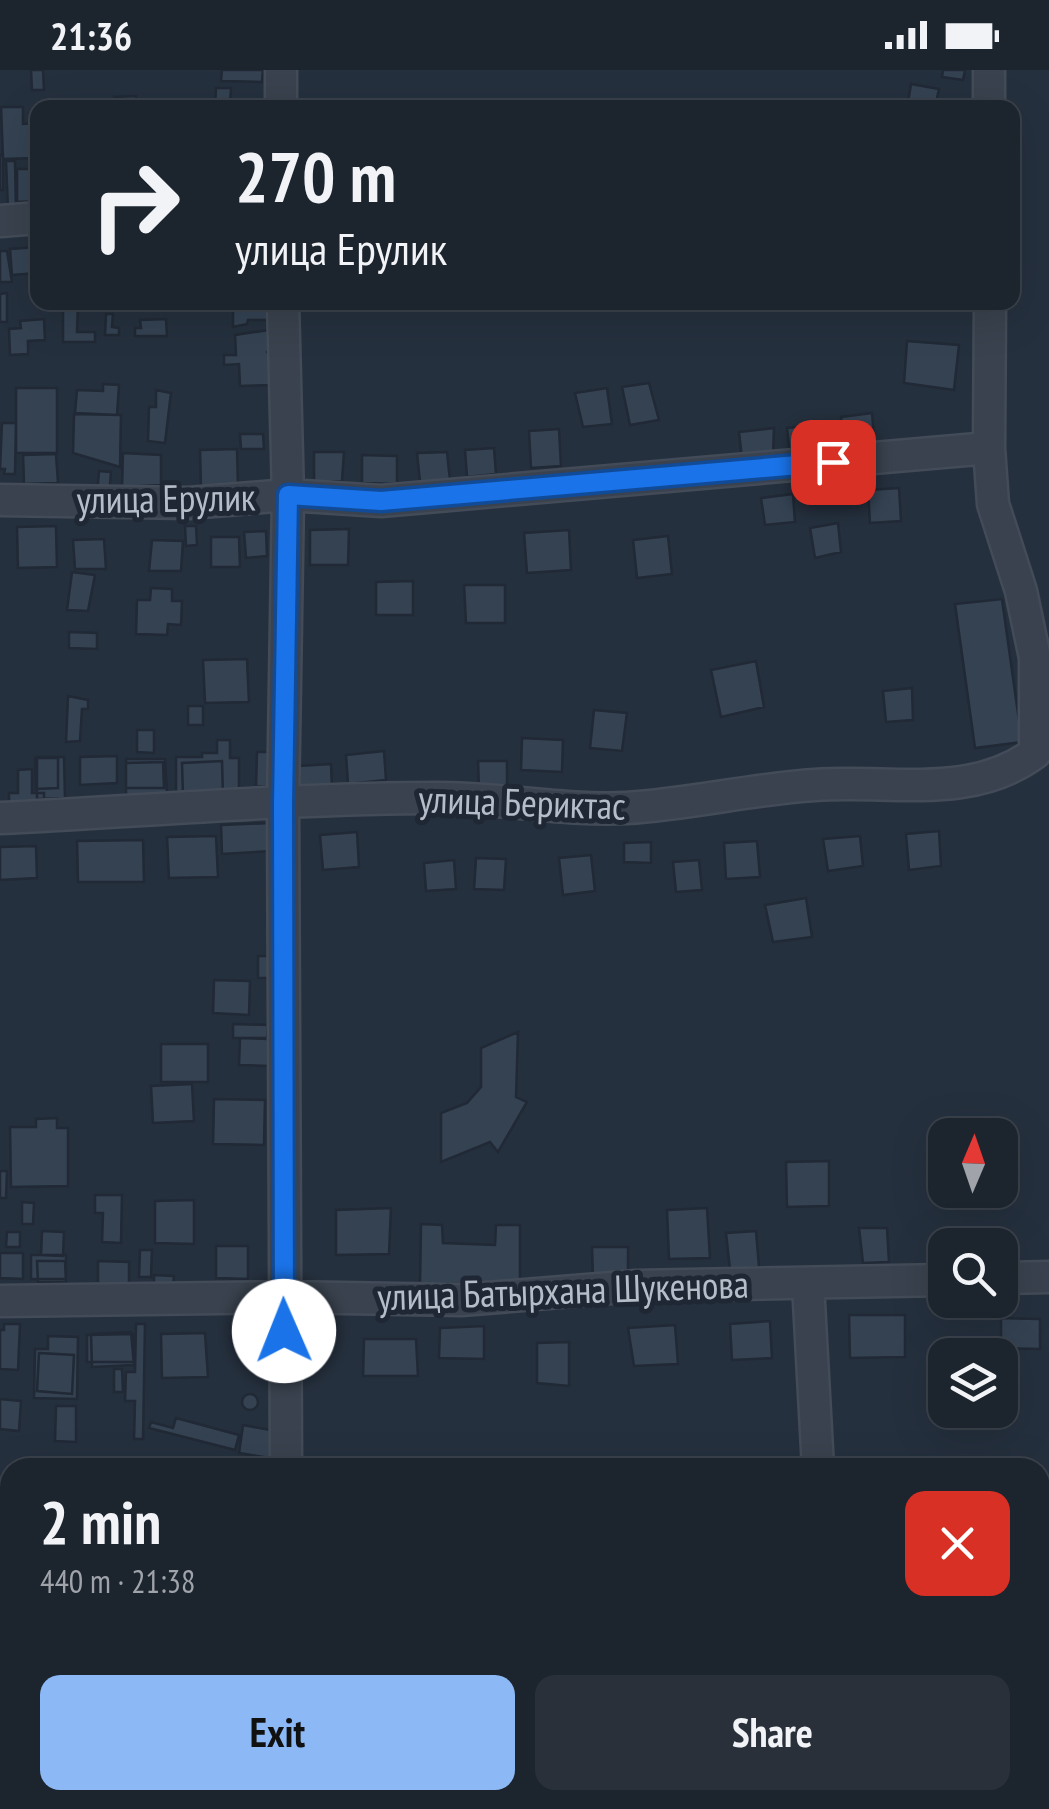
<!DOCTYPE html>
<html lang="en">
<head>
<meta charset="utf-8">
<style>
  :root { --surface:#1c242e; --page:#29303a; --text:#f1f3f6; --muted:#a0a4aa; --line:#3a414a; --accent:#8cb9f6 }
  body { margin:0; font-family:"PT Sans Narrow",sans-serif; background:var(--page); color:var(--text); height:100vh; display:flex; flex-direction:column; font-size:38px; white-space:nowrap }
  * { box-sizing:border-box; margin:0 }
  p { font-size:32px; color:var(--muted) }
  .icon { flex:none; width:55px; height:55px; fill:none; stroke:currentColor; stroke-width:2; stroke-linecap:round; stroke-linejoin:round }
  .map { position:relative; flex:1; overflow:hidden }
  .details { position:absolute; left:0px; top:1388px; width:1050px; height:352px; display:flex; flex-direction:column; background:var(--surface); border-radius:30px 30px 0 0; box-shadow:0 10px 40px #0002,0 0 0 2px var(--line) }
  .details>* { flex:none }
  .top-card { position:absolute; left:30px; top:30px; width:990px; height:210px; border-radius:20px; box-shadow:0 10px 40px #0002,0 0 0 2px var(--line); background:#1c242e; color:var(--text); overflow:hidden }
  .needle { width:65px; rotate:2deg }
  .tools { position:absolute; left:928px; top:1048px; display:grid; gap:20px }
  .tools a { display:grid; place-items:center; width:90px; height:90px; border-radius:20px; background:var(--surface); box-shadow:0 10px 40px #0002,0 0 0 2px var(--line); font-size:50px }
  .pin { position:absolute; display:grid; place-items:center; width:85px; height:85px; color:#fff; margin:-42px; border-radius:20px; box-shadow:0 5px 15px #0006 }
  .me { position:absolute; width:110px; margin:-55px; rotate:359deg; stroke-linejoin:round; filter:drop-shadow(0 0 8px #0008) }
  .turn { display:flex; align-items:center; gap:35px; height:210px; padding:0 40px; font-size:45px }
  .turn .icon { width:130px; height:130px; stroke-width:2.5 }
  .turn b { display:block; font-size:70px; line-height:85px }
  .round { display:grid; place-items:center; flex:none; width:105px; height:105px; border-radius:20px; background:var(--page) }
  .head { display:flex; align-items:center; justify-content:space-between; height:170px; padding:0 40px }
  h1 { font-size:60px; font-weight:700; line-height:75px }
  .action { display:flex; gap:20px; margin-top:auto; padding:20px 40px }
  .action a { flex:1; height:115px; border-radius:20px; background:var(--accent); color:#111; font-size:40px; font-weight:700; line-height:115px; text-align:center }
  .action a+a { background:var(--page); color:var(--text) }
  .status { display:flex; justify-content:space-between; align-items:center; height:70px; padding:0 50px; background:var(--surface); direction:ltr }
  .status svg { height:28px; fill:currentColor }
  .map>svg:first-child { display:block }
</style>
</head>
<body>
<div class="status"><b>21:36</b><svg viewBox="0 0 49 12"><path d="M0 12V9h3v3zM5 12V6h3v6zM10 12V3h3v9zM15 12V0h3v12zM26 1h20v11H26zM47 4h2v5h-2z"/></svg></div>
<div class="map">
<svg width="1049" height="1739" viewBox="0 0 1049 1739">
  <rect width="100%" height="100%" fill="#25303e"/>
  <path fill="#344252" stroke="#202935" stroke-width="2.5" d="M31,0H43L44,20H32Z
    M222,0H263L262,12L221,11Z
    M943,0H965L963,10L942,7Z
    M911,14L939,19L935,38H907Z
    M216,18H231L230,36H215Z
    M136,26V38H115L114,27Z
    M1,37H23V54L38,53V88L3,89Z
    M0,85H3V120H0Z
    M6,91H15L16,140H8Z
    M17,99H38V131L17,132Z
    M38,177V203L12,205L10,179Z
    M0,181H7L12,212H0Z
    M7,223V252H0V224Z
    M63,232H78L77,262H95V272H63Z
    M233,232H272L273,250H248L247,254L233,257Z
    M106,244H113L112,257L119,258V265H105Z
    M44,249L45,270L28,271V284L10,285L9,259L21,258L20,251Z
    M166,249L167,266H135V258H141L140,250Z
    M275,259L276,281L266,282L275,283L276,315L240,316L239,294L224,295V285H236L235,265Z
    M907,271L959,275L954,320L904,313Z
    M649,313L659,350L630,355L622,317Z
    M103,314L119,315L117,345L75,343L77,320L103,321Z
    M16,318H57V383H16Z
    M607,318L612,354L583,357L575,323Z
    M156,320L171,323L165,373L148,371L149,337H156Z
    M872,343L875,377L845,379L841,347Z
    M74,344L121,345L120,397L73,383Z
    M2,353H16L15,404H4L5,399H0Z
    M821,355L822,383L790,385L787,358Z
    M774,358L773,385L742,389L739,362Z
    M559,359L561,396L531,398L529,361Z
    M240,364H263L264,379H241Z
    M494,378L496,404L467,407L465,380Z
    M237,379L238,417H201L200,380Z
    M314,382H344L342,411L314,412Z
    M447,382L450,410L420,412L417,383Z
    M123,383L161,385V415L122,417Z
    M56,384L58,413L24,414L23,385Z
    M362,385L397,386V414L362,413Z
    M99,401L111,402L109,426L97,425Z
    M899,418L901,451L870,453L868,420Z
    M793,424L795,452L765,455L761,428Z
    M838,453L841,482L815,488L810,458Z
    M56,456L57,497L18,498L17,457Z
    M185,456H196L197,475L186,476Z
    M349,459L348,495H310V460Z
    M569,460L571,500L527,503L524,463Z
    M266,461L267,486L246,488L244,462Z
    M668,466L672,504L637,508L633,470Z
    M211,467H239L240,497H211Z
    M104,469L106,499H75L73,470Z
    M152,470L183,471L181,501H149Z
    M72,502L95,505L88,541L67,540Z
    M413,511V545H376V512Z
    M464,515H505V553H466Z
    M151,518L172,519V531H182L181,555L168,554L167,565L136,564L137,530H150Z
    M1002,529L1022,672L975,678L955,534Z
    M69,562L97,563V579L69,578Z
    M247,589L249,632L205,633L203,590Z
    M756,591L764,637L721,647L711,600Z
    M912,618L913,650L886,652L883,621Z
    M68,626L88,630V639H82L80,671L66,672Z
    M188,636H203V655H188Z
    M594,640L627,643L622,681L590,678Z
    M137,660H154V683L137,682Z
    M522,668L563,670L562,702L521,700Z
    M217,670H230V688H239V729L176,728V687H202V683H217Z
    M384,681L386,710L348,714L346,685Z
    M257,682H271L270,717L256,716Z
    M117,686V713L80,715V687Z
    M37,687H64L65,728L37,729Z
    M35,688H58V718L36,719Z
    M126,689H165L167,725L126,727Z
    M222,691L223,726L183,727L182,693Z
    M478,691H507V719H479Z
    M163,692L164,718H126V693Z
    M331,694L332,719L299,720L298,696Z
    M32,699V723H44V730L36,731V740L9,741V723H18V700Z
    M271,753L272,781L222,784L221,755Z
    M939,761L941,796L909,800L906,764Z
    M357,762L359,797L323,800L320,765Z
    M216,766L218,807L169,808L167,767Z
    M860,766L863,796L828,801L823,769Z
    M143,770L144,812H78L77,771Z
    M757,771L760,807L726,809L724,773Z
    M651,772V793L624,792V773Z
    M36,776L37,808L0,810V777Z
    M591,785L595,821L563,825L559,788Z
    M476,788L506,789L504,820L474,819Z
    M454,790L456,819L426,821L424,793Z
    M699,790L702,820L676,822L673,792Z
    M806,828L812,867L773,872L765,835Z
    M258,886H270V908H258Z
    M214,910L250,911L249,945L213,943Z
    M233,954L268,955L267,968H233Z
    M518,962L516,1027L527,1032L498,1082L490,1072L441,1092V1043L467,1033L481,1017V978Z
    M240,968L269,969V996L239,995Z
    M161,974H208V1012H161Z
    M192,1014L194,1051L153,1053L151,1016Z
    M214,1029L265,1030L264,1075L213,1074Z
    M57,1048V1058H68V1116L11,1117L10,1057H36V1049Z
    M829,1091V1136L787,1137L786,1092Z
    M0,1101H7L6,1128H0Z
    M95,1125H122L121,1173L102,1172L103,1143H95Z
    M194,1130V1174L155,1173V1131Z
    M22,1132L34,1133L33,1154H22Z
    M391,1138L389,1184L336,1185V1140Z
    M707,1138L710,1188L669,1189L667,1140Z
    M421,1154L442,1155L443,1173L495,1175L496,1155H520V1215L420,1213Z
    M859,1158H887L889,1192L863,1193Z
    M42,1161L64,1162L63,1186L41,1185Z
    M756,1161L759,1197L730,1200L726,1163Z
    M7,1162H20V1177H6Z
    M216,1176H248V1209L216,1208Z
    M592,1177H628V1209H593Z
    M140,1180H152L151,1207H139Z
    M0,1183H23V1209L0,1208Z
    M31,1185H66V1209H31Z
    M37,1191H65L66,1212H38Z
    M98,1191L129,1192V1215L98,1213Z
    M154,1205L174,1206L172,1226L154,1225Z
    M849,1245H905V1287L850,1288Z
    M1001,1248L1040,1249V1279L1001,1278Z
    M770,1251L772,1288L732,1290L730,1254Z
    M4,1254H20L18,1300L0,1299V1260H4Z
    M136,1254H145L143,1369H134L135,1331H125L126,1302H135Z
    M675,1255L678,1294L634,1296L628,1258Z
    M484,1256V1289L439,1288L440,1258Z
    M131,1262L134,1295L92,1297L91,1264Z
    M205,1263L208,1307L162,1308L161,1264Z
    M133,1264L134,1292H87V1265Z
    M48,1266L78,1267L77,1329L34,1328L35,1279H48Z
    M364,1269H416L418,1306H363Z
    M569,1272V1316L537,1313V1273Z
    M39,1283L74,1285L72,1324L37,1321Z
    M114,1299H122L123,1322H114Z
    M242 1332a8 8 0 1 1 16 0a8 8 0 1 1-16 0Z
    M0,1329L21,1331L19,1361L0,1359Z
    M56,1336H76V1372L55,1371Z
    M176,1348L239,1365L235,1380L149,1358L151,1352L173,1358Z
    M243,1355L281,1362L276,1389L239,1383Z
    M1,1444H10V1509H2Z
    M1049,1461V1492L1040,1493V1462Z
    M1043,1585H1049V1618H1043Z
    M0,1624H7V1657H0Z
    M240,1730H270V1735L240,1734Z
    M731,1730H766L765,1739H731Z"/>
  <g fill="none" stroke-linecap="round" stroke-linejoin="round">
    <g stroke="#424b57" stroke-width="35">
      <path id="minor" d="M989,0V38
        M281,38V0
        M0,151L38,148
        M283,232L288,425L283,734L286,1398
        M990,232L989,378L993,434L1021,521L1035,588V683
        M0,430L189,433L288,425L381,431L989,378
        M0,748C146,741 293,728 439,728C502,728 564,741 627,738C691,734 752,719 815,715C890,709 970,731 1035,683
        M1000,1208L1049,1207
        M808,1214L818,1398
        M0,1231L283,1227L461,1230L636,1216L945,1210
        M1040,1536H1049
        M0,1549H10
        M289,1730V1739
        M820,1739V1730"/>
    </g>
    <use href="#minor" stroke="#39424e" stroke-width="30"/>
  </g>
  <g fill="none" stroke-linecap="round" stroke-linejoin="round">
    <g stroke="#114b97" stroke-width="25">
      <path id="route" d="M284,1261L283,734L288,425L381,431L833,392"/>
    </g>
    <use href="#route" stroke="#1a73e8" stroke-width="18"/>
  </g>
  <g text-anchor="middle" stroke-width="10" stroke-linejoin="round" paint-order="stroke">
    <g font-size="38" fill="#b5bdc9" stroke="#1e2733">
      <text transform="translate(166 429) rotate(-1)" y="13">улица Ерулик</text>
      <text transform="translate(522 733) rotate(2)" y="13">улица Бериктас</text>
      <text transform="translate(563 1221) rotate(-2)" y="13">улица Батырхана Шукенова</text>
    </g>
  </g>
</svg>
<div class="tools">
<a><svg class="needle" viewBox="-14 -14 28 28"><path d="M0-13l5 13h-10z" fill="#e53935"/><path d="M0 13l5-13h-10z" fill="#a0a4aa"/></svg></a>
<a><svg class="icon" aria-label="search" viewBox="0 0 24 24"><circle cx="10" cy="10" r="6"/><path d="M15 15l6 6"/></svg></a>
<a><svg class="icon" aria-label="layers" viewBox="0 0 24 24"><path d="M12 4l9 5-9 5-9-5zM3 14l9 5 9-5"/></svg></a>
</div>
<div class="pin" style="left:833px;top:392px;background:#d93025"><svg class="icon" aria-label="arrive" viewBox="0 0 24 24"><path d="M6 21V4h12l-3 4 3 4H6"/></svg></div>
<svg class="me" style="left:284px;top:1261px" viewBox="-20 -20 40 40"><circle r="19" fill="#fff"/><path d="M0-13L10 11 0 6-10 11z" fill="#1a73e8"/></svg>
<div class="top-card">
<div class="turn"><svg class="icon" aria-label="right" viewBox="0 0 24 24"><path d="M7 20v-9h11M14 6l5 5-5 5"/></svg><div><b>270 m</b>улица Ерулик</div></div>
</div>
<section class="details">
<div class="head"><div><h1>2 min</h1><p>440 m · 21:38</p></div><a class="round" style="background:#d93025;color:#fff"><svg class="icon" aria-label="close" viewBox="0 0 24 24"><path d="M6 6l12 12M18 6L6 18"/></svg></a></div>
<div class="action"><a>Exit</a><a>Share</a></div>
</section>
</div>
</body>
</html>
